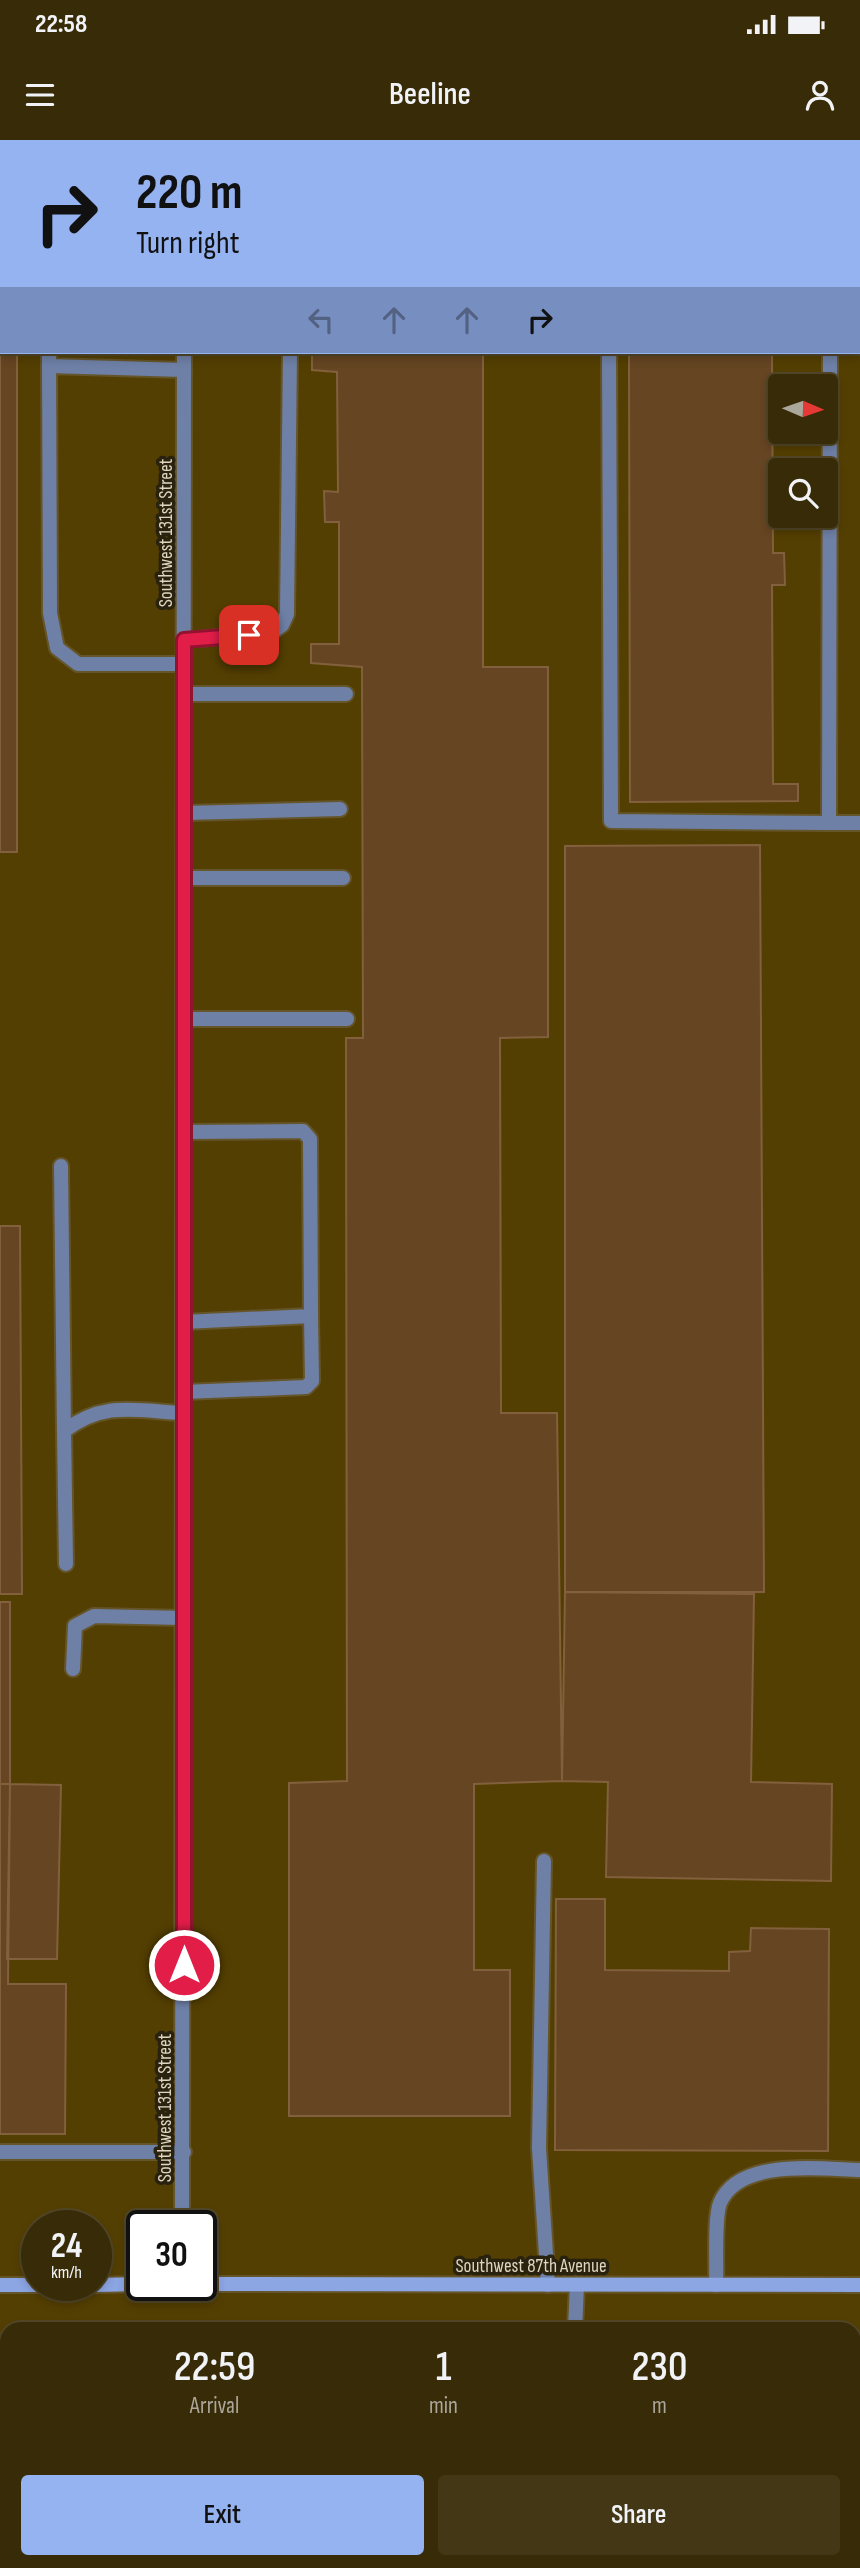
<!DOCTYPE html>
<html lang="en">
<head>
<meta charset="utf-8">
<style>
  :root { --surface:#382b07; --page:#433715; --text:#f1f3f6; --muted:#aba79b; --line:#524728; --accent:#95b2f1 }
  body { margin:0; font-family:"Sofia Sans Condensed",sans-serif; background:var(--page); color:var(--text); height:100vh; display:flex; flex-direction:column; font-size:26px; white-space:nowrap }
  * { box-sizing:border-box; margin:0 }
  p { font-size:23px; color:var(--muted) }
  .icon { flex:none; width:38px; height:38px; fill:none; stroke:currentColor; stroke-width:2; stroke-linecap:round; stroke-linejoin:round }
  .map { position:relative; flex:1; overflow:hidden }
  .sheet { position:absolute; left:0px; top:2182px; width:861px; height:247px; display:flex; flex-direction:column; background:var(--surface); border-radius:21px 21px 0 0; box-shadow:0 4px 10px #0003,0 0 0 2px var(--line) }
  .sheet>* { flex:none }
  .banner { position:absolute; left:0px; top:0px; width:861px; height:214px; box-shadow:0 4px 10px #0003,0 0 0 2px var(--line); background:#95b2f1; color:#111; overflow:hidden }
  .needle { width:46px; rotate:92deg }
  .fabs { position:absolute; left:768px; top:234px; display:grid; gap:14px }
  .fabs a { display:grid; place-items:center; width:70px; height:70px; border-radius:7px; background:var(--surface); box-shadow:0 4px 10px #0003,0 0 0 2px var(--line); font-size:35px }
  .speed { position:absolute; left:21px; top:2070px; display:flex; gap:14px; font-size:35px; font-weight:700; text-align:center }
  .speed>* { display:grid; place-content:center; width:91px; height:91px; border-radius:50%; background:var(--surface); box-shadow:0 4px 10px #0003,0 0 0 2px var(--line); line-height:1 }
  .speed small { font-size:18px; font-weight:400 }
  .speed .limit { border:4px solid #111; border-radius:10px; background:#fff; color:#111 }
  .pin { position:absolute; display:grid; place-items:center; width:60px; height:60px; color:#fff; margin:-30px; border-radius:14px; box-shadow:0 4px 10px #0006 }
  .me { position:absolute; width:77px; margin:-38px; rotate:0deg; stroke-linejoin:round; filter:drop-shadow(0 0 5px #0008) }
  .turn { display:flex; align-items:center; gap:24px; height:147px; padding:0 21px; font-size:32px }
  .turn .icon { width:91px; height:91px; stroke-width:2.5 }
  .turn b { display:block; font-size:49px; line-height:60px }
  .lanes { display:flex; align-items:center; height:66px; padding:0 21px; background:#0003; justify-content:center; gap:35px; direction:ltr }
  .lanes .off { opacity:.35 }
  .eta { display:flex; justify-content:space-evenly; align-items:center; height:119px; text-align:center }
  .eta b { font-size:42px; font-weight:600; line-height:49px }
  .action { display:flex; gap:14px; margin-top:auto; padding:14px 21px }
  .action a { flex:1; height:80px; border-radius:7px; background:var(--accent); color:#111; font-size:28px; font-weight:600; line-height:80px; text-align:center }
  .action a+a { background:var(--page); color:var(--text) }
  .status { display:flex; justify-content:space-between; align-items:center; height:49px; padding:0 35px; background:var(--surface); direction:ltr }
  .status svg { height:19px; fill:currentColor }
  header { display:flex; justify-content:space-between; align-items:center; height:91px; padding:0 21px; background:var(--surface); font-size:32px; font-weight:600 }
  .map>svg:first-child { display:block }
</style>
</head>
<body>
<div class="status"><b>22:58</b><svg viewBox="0 0 49 12"><path d="M0 12V9h3v3zM5 12V6h3v6zM10 12V3h3v9zM15 12V0h3v12zM26 1h20v11H26zM47 4h2v5h-2z"/></svg></div>
<header><svg class="icon" aria-label="menu" viewBox="0 0 24 24"><path d="M4 6h16M4 12h16M4 18h16"/></svg>Beeline<svg class="icon" aria-label="person" viewBox="0 0 24 24"><circle cx="12" cy="8" r="4"/><path d="M4 21q1-7 8-7t8 7"/></svg></header>
<div class="map">
<svg width="860" height="2428" viewBox="0 0 860 2428">
  <rect width="100%" height="100%" fill="#4a3909"/>
  <path fill="#543f02" fill-rule="evenodd" d="M0,0H860V2428H0ZM2,2H859V212H2ZM780,247H826V292H780ZM780,331H826V376H780ZM37,2086H96V2146H37ZM142,2086H201V2146H142ZM7,2189H854V2422H7Z"/>
  <path fill="#654522" stroke="#82603d" stroke-width="2" d="M0,0H17L2,2V212H17V712H0Z
    M346,0H480V2H346Z
    M634,0H769V2H634Z
    M312,212H483V527H548V897L500,898L501,1273H557L562,1641L474,1644V1830H510V1976H289V1643L347,1641L346,898H363L362,527L311,523V504H339V382H325L324,351L338,352L337,232L312,230Z
    M629,212H798L772,214L773,413H784L785,445H772L773,644H798V661L630,662Z
    M760,705L764,1452H565V706Z
    M0,1086H20L22,1454H0Z
    M565,1452L754,1454L751,1642L832,1644L831,1741L606,1737L608,1642L562,1641Z
    M0,1462H10V1644H0Z
    M0,1644H10L8,1844H66L65,1994H0Z
    M10,1644L61,1645L57,1819H7Z
    M556,1759H605V1830L729,1831V1812L750,1811L751,1788L829,1789L828,2011L555,2010Z
    M84,2422H301V2428H84Z
    M322,2422H512V2428H322Z
    M527,2422H844L847,2428H527Z"/>
  <g fill="none" stroke-linecap="round" stroke-linejoin="round">
    <g stroke="#65552a" stroke-width="18">
      <path id="service" d="M317,0V2
        M504,0V2
        M51,2L52,0
        M610,2V0
        M802,2V0
        M859,92L860,93
        M859,171H860
        M49,212L50,473L57,508L78,524H184
        M609,212L611,681L829,683L830,212
        M49,226L184,230
        M184,500L271,493L282,485L287,474L290,212
        M184,554H346
        M184,673L340,669
        M829,683H860
        M184,738H343
        M184,879H347
        M184,992L303,991L310,999L311,1176L184,1182
        M61,1026L64,1291
        M184,1252L306,1247L312,1241L311,1176
        M66,1424L64,1291C105,1260 136,1271 184,1273
        M73,1529L75,1486L94,1476L184,1478
        M544,1721L539,2008L548,2145
        M0,2012H184
        M716,2145C717,2127 714,2078 720,2063C739,2018 819,2029 860,2030
        M575,2189L577,2145"/>
    </g>
    <g stroke="#65552a" stroke-width="18">
      <path id="minor" d="M184,2V0
        M182,2086L184,212"/>
    </g>
    <g stroke="#65552a" stroke-width="18">
      <path id="secondary" d="M201,2144L860,2145
        M0,2145H37
        M96,2145L142,2144"/>
    </g>
    <use href="#service" stroke="#6f80a7" stroke-width="14"/>
    <use href="#minor" stroke="#6f80a7" stroke-width="14"/>
    <use href="#secondary" stroke="#8ca5e3" stroke-width="14"/>
  </g>
  <g fill="none" stroke-linecap="round" stroke-linejoin="round">
    <g stroke="#92132f" stroke-width="18">
      <path id="route" d="M184,1825V500L249,495"/>
    </g>
    <use href="#route" stroke="#e11d48" stroke-width="12"/>
  </g>
  <g text-anchor="middle" stroke-width="7" stroke-linejoin="round" paint-order="stroke">
    <g font-size="19" fill="#e0d6bf" stroke="#29220f">
      <text transform="translate(165 393) rotate(-90)" y="7">Southwest 131st Street</text>
      <text transform="translate(164 1968) rotate(-90)" y="7">Southwest 131st Street</text>
      <text x="531" y="2132">Southwest 87th Avenue</text>
    </g>
  </g>
</svg>
<div class="fabs">
<a><svg class="needle" viewBox="-14 -14 28 28"><path d="M0-13l5 13h-10z" fill="#e53935"/><path d="M0 13l5-13h-10z" fill="#aba79b"/></svg></a>
<a><svg class="icon" aria-label="search" viewBox="0 0 24 24"><circle cx="10" cy="10" r="6"/><path d="M15 15l6 6"/></svg></a>
</div>
<div class="speed"><div>24<small>km/h</small></div><div class="limit">30</div></div>
<div class="pin" style="left:249px;top:495px;background:#d93025"><svg class="icon" aria-label="arrive" viewBox="0 0 24 24"><path d="M6 21V4h12l-3 4 3 4H6"/></svg></div>
<svg class="me" style="left:184px;top:1825px" viewBox="-20 -20 40 40"><circle r="17" fill="#e11d48" stroke="#fff" stroke-width="3"/><path d="M0-11L8 9 0 5-8 9z" fill="#fff"/></svg>
<div class="banner">
<div class="turn"><svg class="icon" aria-label="right" viewBox="0 0 24 24"><path d="M7 20v-9h11M14 6l5 5-5 5"/></svg><div><b>220 m</b>Turn right</div></div>
<div class="lanes"><svg class="icon off" aria-label="left" viewBox="0 0 24 24"><path d="M17 20v-9H6M10 6l-5 5 5 5"/></svg><svg class="icon off" aria-label="ahead" viewBox="0 0 24 24"><path d="M12 20V5M6 11l6-6 6 6"/></svg><svg class="icon off" aria-label="ahead" viewBox="0 0 24 24"><path d="M12 20V5M6 11l6-6 6 6"/></svg><svg class="icon" aria-label="right" viewBox="0 0 24 24"><path d="M7 20v-9h11M14 6l5 5-5 5"/></svg></div>
</div>
<section class="sheet">
<div class="eta">
<div><b>22:59</b><p>Arrival</p></div>
<div><b>1</b><p>min</p></div>
<div><b>230</b><p>m</p></div>
</div>
<div class="action"><a>Exit</a><a>Share</a></div>
</section>
</div>
</body>
</html>
